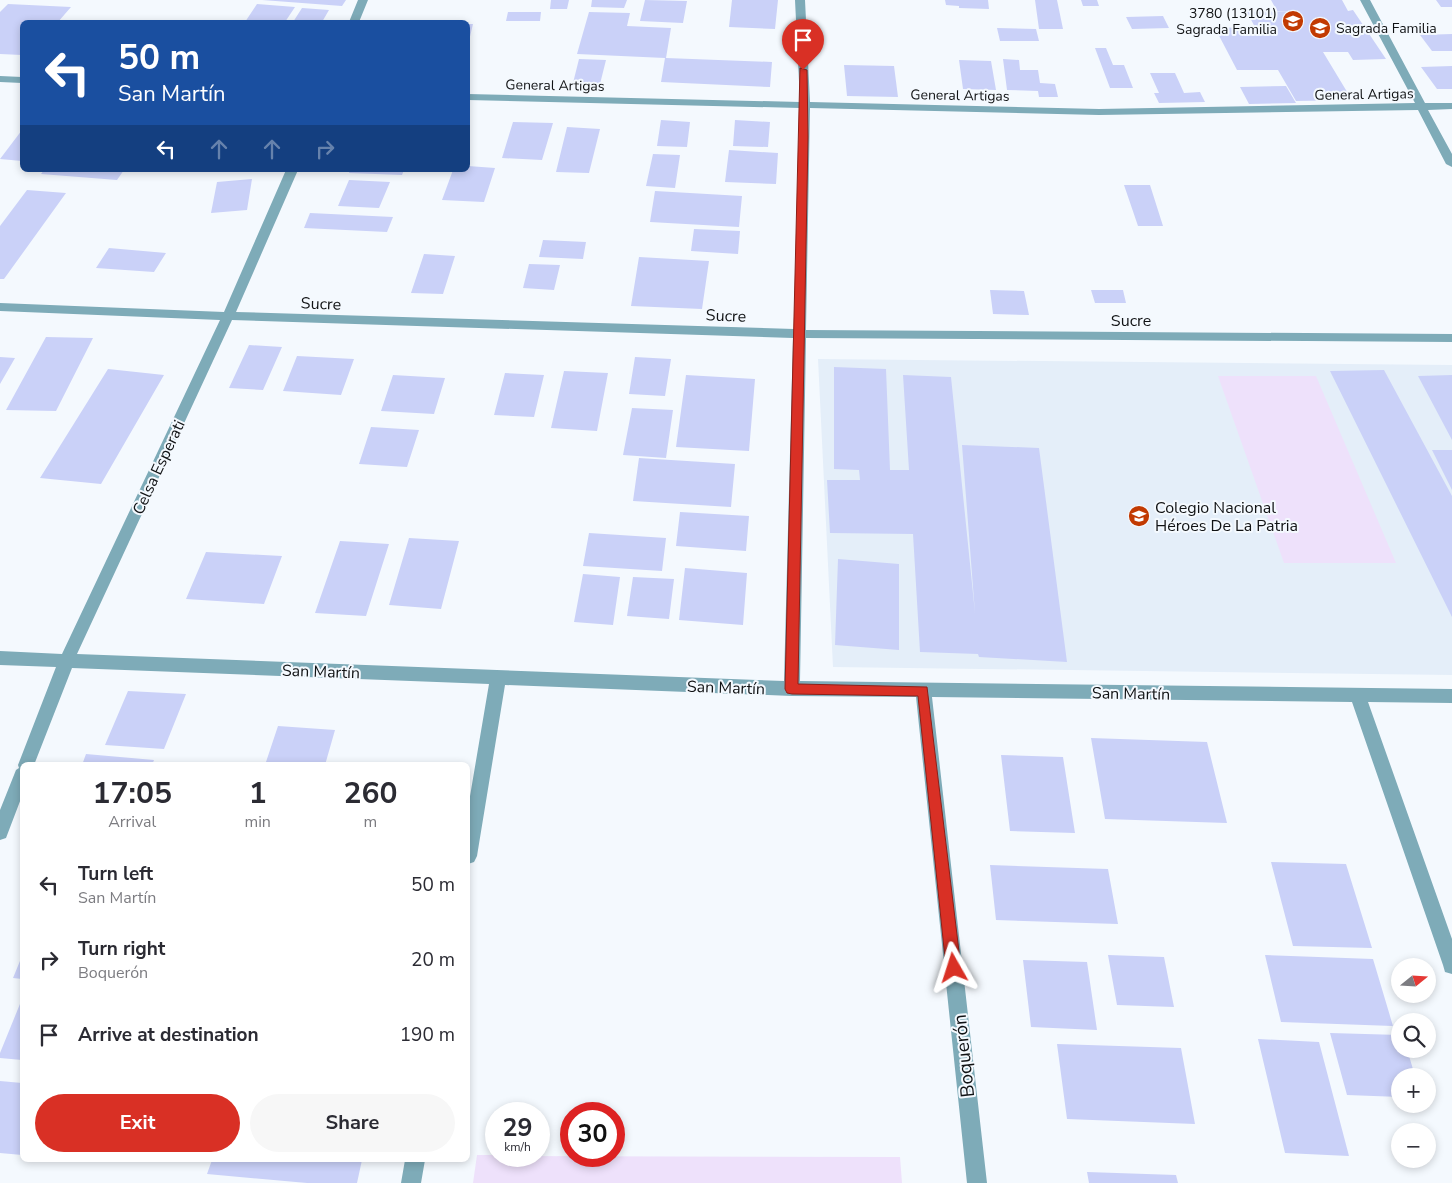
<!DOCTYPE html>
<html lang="en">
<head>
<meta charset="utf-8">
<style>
  :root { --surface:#fff; --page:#f7f7f7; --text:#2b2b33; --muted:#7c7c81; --accent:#d93025 }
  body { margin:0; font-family:"Nunito Sans",sans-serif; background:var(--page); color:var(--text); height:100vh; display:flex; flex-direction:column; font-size:19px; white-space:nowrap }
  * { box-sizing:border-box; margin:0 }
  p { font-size:16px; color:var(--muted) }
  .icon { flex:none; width:28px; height:28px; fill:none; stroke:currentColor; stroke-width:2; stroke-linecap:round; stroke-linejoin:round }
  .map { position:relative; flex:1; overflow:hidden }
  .panel { position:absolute; left:20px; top:762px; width:450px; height:400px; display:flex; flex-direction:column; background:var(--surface); border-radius:8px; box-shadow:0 2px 8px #0003 }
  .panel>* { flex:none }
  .hud { position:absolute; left:20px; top:20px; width:450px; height:152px; border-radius:8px; box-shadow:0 2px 8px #0003; background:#1a4fa0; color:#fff; overflow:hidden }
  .needle { width:32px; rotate:72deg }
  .buttons { position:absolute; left:1391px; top:958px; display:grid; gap:10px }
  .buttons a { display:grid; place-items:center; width:45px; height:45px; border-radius:50%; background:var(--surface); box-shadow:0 2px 8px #0003; font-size:25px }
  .speed { position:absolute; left:485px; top:1102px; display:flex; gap:10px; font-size:25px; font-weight:700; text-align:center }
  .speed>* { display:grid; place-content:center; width:65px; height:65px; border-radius:50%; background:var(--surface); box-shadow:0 2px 8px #0003; line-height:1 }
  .speed small { font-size:12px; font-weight:400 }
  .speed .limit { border:8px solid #d22; background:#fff; color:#111 }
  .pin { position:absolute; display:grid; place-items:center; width:42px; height:42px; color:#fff; margin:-51px -21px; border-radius:50% 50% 50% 0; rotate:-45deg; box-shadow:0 0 5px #0007 }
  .pin .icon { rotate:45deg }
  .me { position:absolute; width:55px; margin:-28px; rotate:354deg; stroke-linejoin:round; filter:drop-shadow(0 0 4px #0008) }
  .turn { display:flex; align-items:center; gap:18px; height:105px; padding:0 15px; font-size:22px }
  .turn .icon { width:65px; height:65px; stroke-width:2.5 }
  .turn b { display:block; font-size:35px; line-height:42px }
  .lanes { display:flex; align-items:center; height:48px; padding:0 15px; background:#0003; justify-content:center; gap:25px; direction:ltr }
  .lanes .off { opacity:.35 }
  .eta { display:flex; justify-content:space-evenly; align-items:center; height:85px; text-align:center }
  .eta b { font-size:30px; font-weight:700; line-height:35px }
  .primary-button { display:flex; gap:10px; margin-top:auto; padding:10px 15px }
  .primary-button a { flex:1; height:58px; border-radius:30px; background:var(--accent); color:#fff; font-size:20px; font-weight:700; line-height:58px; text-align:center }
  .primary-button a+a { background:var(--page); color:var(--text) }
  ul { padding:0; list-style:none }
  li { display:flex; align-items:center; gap:15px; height:75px; padding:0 15px }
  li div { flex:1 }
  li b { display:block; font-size:19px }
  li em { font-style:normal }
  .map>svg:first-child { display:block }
</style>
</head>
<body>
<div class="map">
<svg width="1452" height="1183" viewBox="0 0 1452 1183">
  <rect width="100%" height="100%" fill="#f4f9fe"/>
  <path fill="#e4eef9" d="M818,359L1452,365V675L833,667Z"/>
  <path fill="#eee1fb" d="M1218,376H1316L1396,563H1284Z
    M477,1155H496V1156L900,1157L902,1183H473Z"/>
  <path fill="#cad1f8" d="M262,0H346L342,6Z
    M551,0H569L567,9H550Z
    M592,0H627L624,8L591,7Z
    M645,0L687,1L683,23L640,21Z
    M732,0H778L775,29L729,27Z
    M945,0H988L989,9L959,8V6L946,5Z
    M1035,0H1057L1063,29H1039Z
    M1081,0H1097L1099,6H1083Z
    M1271,0H1342L1348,11L1353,10L1386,59L1353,60L1348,52H1323L1352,100L1296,101L1278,70H1237L1215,28L1255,27L1268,52L1247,12L1305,11H1277Z
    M1436,0H1452V7H1441Z
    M8,4L71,7L58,22H22V55L0,54V12Z
    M257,4L295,7L285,22H245Z
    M302,8L329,10L322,22H293Z
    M508,12H541L540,21H506Z
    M589,12L630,13L627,26L671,28L666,58L772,62L770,87L661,82L665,58L577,54Z
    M1163,16L1169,28L1132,29L1126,17Z
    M468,24H473L468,45Z
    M997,28L1036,29L1039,41H1000Z
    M1452,34V51H1432L1420,35Z
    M1095,48H1106L1113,65H1124L1133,88H1110Z
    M579,59L606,60L600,84L573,83Z
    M1003,59L1019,60L1020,70H1038L1040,83L1055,84L1058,97H1039L1038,91L1007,90Z
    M959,60L991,61L996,90L963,89Z
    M844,65L894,66L898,97L847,96Z
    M1452,66V89H1437L1421,67Z
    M1150,73H1175L1184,93L1200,92L1205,102L1159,103L1154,93H1159Z
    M1286,86L1296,103L1249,104L1240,87Z
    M661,120L690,122L687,147L657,146Z
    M735,120L770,122L768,147L733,146Z
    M513,122L553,123L542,160L502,158Z
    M567,127L600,129L589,173L556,172Z
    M22,130V161L0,159Z
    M729,150L778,153L776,184L725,182Z
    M653,154L680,155L675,188L646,186Z
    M468,166L495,168L484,202L442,200L453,170H468Z
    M44,170H124L117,180L41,174Z
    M350,170H404L402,175L349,173Z
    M252,179L247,210L211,213L217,182Z
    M349,180L390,182L379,208L338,206Z
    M1124,185H1150L1163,226H1138Z
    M27,190L66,193L4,279H0V226Z
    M655,191L742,196L739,227L650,222Z
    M310,213L393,217L387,232L304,228Z
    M694,229L740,231L738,254L691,251Z
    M543,240L586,242L583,259L539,257Z
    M109,248L166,253L154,272L96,268Z
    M424,254L455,256L443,294L411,293Z
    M639,257L709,261L702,309L631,306Z
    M529,264L560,265L554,290L523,288Z
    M990,290L1024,291L1029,315L993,314Z
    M1091,290H1123L1126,303H1095Z
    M46,337L93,338L56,411L6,410Z
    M249,345L282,347L263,390L229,388Z
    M297,356L354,359L341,395L283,391Z
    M0,357L15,358L0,384Z
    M635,357L671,359L665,396L629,394Z
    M834,367L886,369L890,470H909L903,375L951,377L975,613L962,445L1039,448L1067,662L979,657L978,654L920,652L913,534L830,533L827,480H860L859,470L834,469Z
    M108,369L164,375L101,484L40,478Z
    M1384,370L1452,496V617L1330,371Z
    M564,371L608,373L597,431L551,428Z
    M505,373L544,375L534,417L494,415Z
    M393,375L445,378L434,414L381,411Z
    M686,375L755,379L749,451L676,447Z
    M1452,375V440L1418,376Z
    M632,408L673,410L666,458L623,455Z
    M371,427L419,430L407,467L359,464Z
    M1432,450H1452V490Z
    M639,458L735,464L731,507L633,501Z
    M680,512L749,516L746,551L676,546Z
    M589,533L666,538L662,571L583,566Z
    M409,538L459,541L441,609L389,605Z
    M340,541L389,544L366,616L315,613Z
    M206,552L282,556L264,604L186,599Z
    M838,559L899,564V650L835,645Z
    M685,568L747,573L743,625L679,620Z
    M583,574L620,577L613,625L574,622Z
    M633,577L674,579L669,619L627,616Z
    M128,691L186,694L164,749L105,745Z
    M278,726L335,730L325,765H265Z
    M1091,738L1207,742L1227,823L1105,819Z
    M86,754L154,760L152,765H82Z
    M1001,755L1063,757L1075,833L1010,831Z
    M1271,862L1346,864L1372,948L1293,946Z
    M990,865L1108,869L1118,924L996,920Z
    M1108,955L1164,957L1174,1007L1117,1005Z
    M1265,955L1373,959L1393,1026L1281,1022Z
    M22,956V979L13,978Z
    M1023,960L1087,962L1097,1030L1031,1027Z
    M22,999V1060L0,1058V1053Z
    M1330,1033L1400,1035V1049H1407L1415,1076H1400V1097L1347,1095Z
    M1258,1039L1319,1042L1349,1156L1285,1153Z
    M1057,1044L1181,1048L1195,1124L1067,1119Z
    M0,1081L22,1083V1155L0,1153Z
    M212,1160H362L357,1183H307L207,1174Z
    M1087,1172L1176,1175L1178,1183H1089Z"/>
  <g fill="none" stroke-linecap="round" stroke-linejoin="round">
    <path fill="#7eabb8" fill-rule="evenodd" d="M358,0H368L359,22H349Z
      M795,0H805L810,102L1099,109L1415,103L1360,0H1370L1425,103H1452V109L1428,110L1452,154V167L1446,164L1418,110L1099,115L810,108L806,330L1452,334V342L806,338L800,681L1452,689V703L1368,702L1452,939V974L1445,972L1443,965L1352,702L932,697L987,1183H967L916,697L792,696L505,685L477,856L474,862L468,864V808L489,684L72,668L34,765H22V796L6,838L0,840V810L16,770L19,768L18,765L56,667L0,665V651L62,654L220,320L0,311V303L224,312L286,170H298L236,312L794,329L800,108L468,100V94L800,102ZM232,320L793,338L784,681L77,654Z
      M0,76L22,77V83L0,82Z
      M405,1160H425L421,1183H401Z"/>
  </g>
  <path fill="#d93025" stroke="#8d1f18" d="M800,68L807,70L808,137L798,684L927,687L961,968L958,973L954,975L949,973L946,968L918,696L792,694L787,693L785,689Z"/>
  <defs>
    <g id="school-disc" transform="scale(1.125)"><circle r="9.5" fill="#c23a02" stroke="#f4f9fe"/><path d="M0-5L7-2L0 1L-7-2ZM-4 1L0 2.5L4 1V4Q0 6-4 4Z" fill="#fff"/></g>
  </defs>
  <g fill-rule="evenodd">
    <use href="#school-disc" x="1293" y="21"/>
    <use href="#school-disc" x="1320" y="28"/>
    <use href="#school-disc" x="1139" y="516"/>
  </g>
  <g text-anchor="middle" stroke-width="4" stroke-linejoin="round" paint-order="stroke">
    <g font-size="14" fill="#101214" stroke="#f4f9fe" text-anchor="end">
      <text x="1277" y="18">3780 (13101)<tspan x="1277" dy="16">Sagrada Familia</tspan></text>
      <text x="1336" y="33" text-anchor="start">Sagrada Familia</text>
    </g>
    <g font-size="14" fill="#101214" stroke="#f4f9fe">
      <text transform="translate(555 85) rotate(1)" y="5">General Artigas</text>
      <text transform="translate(1364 94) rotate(-1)" y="5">General Artigas</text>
      <text transform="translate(960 95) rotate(1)" y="5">General Artigas</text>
    </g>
    <g font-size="16" fill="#101214" stroke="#f4f9fe">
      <text transform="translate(321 303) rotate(2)" y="6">Sucre</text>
      <text transform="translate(726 315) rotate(2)" y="6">Sucre</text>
      <text x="1131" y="326">Sucre</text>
      <text transform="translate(158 467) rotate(-65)" y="6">Celsa Esperati</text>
      <text transform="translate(321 671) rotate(2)" y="6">San Martín</text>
      <text transform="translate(726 687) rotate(2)" y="6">San Martín</text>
      <text transform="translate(1131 693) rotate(1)" y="6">San Martín</text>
    </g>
    <g font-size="16" fill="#101214" stroke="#f4f9fe" text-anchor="start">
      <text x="1155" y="513">Colegio Nacional<tspan x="1155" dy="18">Héroes De La Patria</tspan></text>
    </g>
    <g font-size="19" fill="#101214" stroke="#f4f9fe">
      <text transform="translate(963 1056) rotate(-96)" y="7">Boquerón</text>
    </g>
  </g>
</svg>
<div class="buttons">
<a><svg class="needle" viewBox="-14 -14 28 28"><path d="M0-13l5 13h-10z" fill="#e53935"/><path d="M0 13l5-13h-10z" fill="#7c7c81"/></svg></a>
<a><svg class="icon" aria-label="search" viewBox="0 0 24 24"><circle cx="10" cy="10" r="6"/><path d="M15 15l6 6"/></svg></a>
<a>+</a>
<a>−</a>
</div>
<div class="speed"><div>29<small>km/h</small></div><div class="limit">30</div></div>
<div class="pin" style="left:803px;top:70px;background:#d93025"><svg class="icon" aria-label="arrive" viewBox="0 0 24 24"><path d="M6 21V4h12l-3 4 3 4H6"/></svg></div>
<svg class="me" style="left:954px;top:968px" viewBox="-20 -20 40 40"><path d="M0-17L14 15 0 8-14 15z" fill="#d93025" stroke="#fff" stroke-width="4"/></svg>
<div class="hud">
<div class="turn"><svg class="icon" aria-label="left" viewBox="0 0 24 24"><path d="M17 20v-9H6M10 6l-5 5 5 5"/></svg><div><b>50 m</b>San Martín</div></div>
<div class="lanes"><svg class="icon" aria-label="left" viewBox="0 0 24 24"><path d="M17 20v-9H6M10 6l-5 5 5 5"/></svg><svg class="icon off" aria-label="ahead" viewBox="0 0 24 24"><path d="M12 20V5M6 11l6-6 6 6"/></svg><svg class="icon off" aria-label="ahead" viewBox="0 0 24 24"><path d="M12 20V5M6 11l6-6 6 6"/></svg><svg class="icon off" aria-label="right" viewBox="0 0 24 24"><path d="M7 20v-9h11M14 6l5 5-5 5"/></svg></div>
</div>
<section class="panel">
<div class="eta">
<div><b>17:05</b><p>Arrival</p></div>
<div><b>1</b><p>min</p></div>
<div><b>260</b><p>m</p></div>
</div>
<ul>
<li><svg class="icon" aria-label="left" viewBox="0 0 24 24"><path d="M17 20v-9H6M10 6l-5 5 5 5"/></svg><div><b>Turn left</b><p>San Martín</p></div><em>50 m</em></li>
<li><svg class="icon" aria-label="right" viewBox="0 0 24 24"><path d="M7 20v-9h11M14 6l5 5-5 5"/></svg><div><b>Turn right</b><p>Boquerón</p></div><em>20 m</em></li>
<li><svg class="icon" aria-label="arrive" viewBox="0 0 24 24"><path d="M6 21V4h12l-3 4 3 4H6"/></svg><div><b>Arrive at destination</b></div><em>190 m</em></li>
</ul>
<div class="primary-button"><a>Exit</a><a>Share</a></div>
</section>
</div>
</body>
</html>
